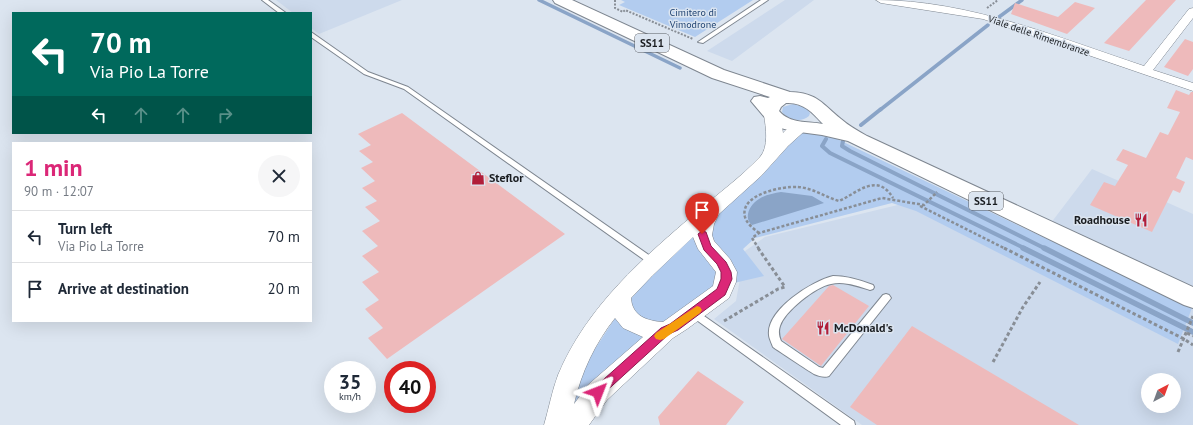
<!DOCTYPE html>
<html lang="en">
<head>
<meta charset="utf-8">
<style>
  :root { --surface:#fff; --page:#f6f6f7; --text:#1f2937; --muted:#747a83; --line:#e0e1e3; --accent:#db2777 }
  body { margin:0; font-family:"PT Sans",sans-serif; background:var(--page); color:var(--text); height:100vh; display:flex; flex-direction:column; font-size:15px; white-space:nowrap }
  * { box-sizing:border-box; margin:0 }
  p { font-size:13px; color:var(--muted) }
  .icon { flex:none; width:22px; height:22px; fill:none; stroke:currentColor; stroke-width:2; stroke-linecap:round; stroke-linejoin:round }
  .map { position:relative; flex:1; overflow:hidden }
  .drawer { position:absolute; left:12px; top:142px; width:300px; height:180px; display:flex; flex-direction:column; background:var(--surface); border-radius:0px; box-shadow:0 4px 16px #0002 }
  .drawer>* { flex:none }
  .guide { position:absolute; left:12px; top:12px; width:300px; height:122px; border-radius:0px; box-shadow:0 4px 16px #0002; background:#00695c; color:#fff; overflow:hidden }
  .needle { width:26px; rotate:41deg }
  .fabs { position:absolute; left:1141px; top:373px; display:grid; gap:8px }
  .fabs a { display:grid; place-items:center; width:40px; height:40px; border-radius:50%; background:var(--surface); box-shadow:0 4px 16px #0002; font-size:20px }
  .speed { position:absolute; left:324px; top:361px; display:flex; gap:8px; font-size:20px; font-weight:700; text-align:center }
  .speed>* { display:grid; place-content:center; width:52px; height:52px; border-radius:50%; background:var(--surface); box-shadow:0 4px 16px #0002; line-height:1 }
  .speed small { font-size:10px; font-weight:400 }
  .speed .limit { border:6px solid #d22; background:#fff; color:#111 }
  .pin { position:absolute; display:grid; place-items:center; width:34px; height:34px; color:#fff; margin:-41px -17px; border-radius:50% 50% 50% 0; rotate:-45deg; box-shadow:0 0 4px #0007 }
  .pin .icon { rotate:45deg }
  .me { position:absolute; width:44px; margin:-22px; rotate:45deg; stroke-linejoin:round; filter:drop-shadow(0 0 3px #0008) }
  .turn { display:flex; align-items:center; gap:14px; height:84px; padding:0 12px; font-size:18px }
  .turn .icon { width:52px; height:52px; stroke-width:2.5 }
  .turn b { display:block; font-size:28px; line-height:34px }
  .lanes { display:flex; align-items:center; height:38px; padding:0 12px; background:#0003; justify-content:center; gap:20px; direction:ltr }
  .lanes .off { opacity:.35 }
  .round { display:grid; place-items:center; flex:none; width:42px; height:42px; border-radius:21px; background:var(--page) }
  .summary { display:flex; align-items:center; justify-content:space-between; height:68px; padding:0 12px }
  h1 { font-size:24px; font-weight:800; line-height:30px; color:var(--accent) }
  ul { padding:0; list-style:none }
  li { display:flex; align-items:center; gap:12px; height:52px; padding:0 12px; border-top:1px solid var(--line) }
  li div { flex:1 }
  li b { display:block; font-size:15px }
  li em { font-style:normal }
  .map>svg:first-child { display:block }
</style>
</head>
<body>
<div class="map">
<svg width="1193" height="425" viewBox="0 0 1193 425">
  <rect width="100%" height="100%" fill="#dce5f0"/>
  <path fill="#cddaec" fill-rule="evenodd" d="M276,0H402L319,34L311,28V13H293Z
    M785,0H814L732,61L707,51Z
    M1092,169L1193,214V425H862L714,319L736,301L745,251L765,237L906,203L1022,261ZM1148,380H1174V406H1148Z"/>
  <path fill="#b2ccef" d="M621,0H753L695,37L619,5L625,2Z
    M793,104L806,108L810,113L809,116C801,123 788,120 782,112L783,107Z
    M803,133H818L835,138L1192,308L1178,344L916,211L892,203L755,238L743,249L764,276L734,283L710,238L709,221L776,160L796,136Z
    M693,232L718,267V284L672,322L653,324L635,313L630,303L633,293Z
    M617,315L647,334L575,404H573L569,398L593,352Z"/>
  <path fill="#8aa4c7" d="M781,192L812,196L824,203L752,225C743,218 750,204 759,199C765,195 774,193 781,192Z"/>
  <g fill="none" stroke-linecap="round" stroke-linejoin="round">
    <path stroke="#8aa4c7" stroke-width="3.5" d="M539,0L680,68
      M999,17L1022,0
      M880,110L988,25"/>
    <path stroke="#8aa4c7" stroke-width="4" d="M861,125L881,109
      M826,139L822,146L830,153L1026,249
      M843,141L842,146L850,151L1046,249"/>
    <path stroke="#8aa4c7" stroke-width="5.5" d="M1023,248L1193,332
      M1044,248L1193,323"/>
  </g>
  <path fill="#eebabb" d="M1146,0H1176L1129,51L1104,43Z
    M1075,2L1095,8L1067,34L1011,14L1015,3L1058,17Z
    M1185,39L1193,42V69L1188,76L1164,67Z
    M1176,90L1189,95L1191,92H1193V160L1186,157L1176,178L1185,182L1180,193L1173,190L1152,232L1090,205L1104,182L1115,186L1128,165L1116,160L1123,149L1146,158L1160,132L1168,135L1180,112L1167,108Z
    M402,113L565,234L387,359L368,338L383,328L365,309L379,300L362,282L379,272L362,256L378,246L362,231L380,221L365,207L377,201L362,188L375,181L361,168L373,162L359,151L371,145L358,134Z
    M833,285L869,306L821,366L782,339L829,286Z
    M912,326L1079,425H877L850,407Z
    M698,371L744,402L726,425H660L658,417Z"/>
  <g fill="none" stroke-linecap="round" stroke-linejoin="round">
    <g stroke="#7e8690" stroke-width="2">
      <path id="service" d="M262,0H268L286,13H279Z
        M761,0H768L703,43L698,42Z
        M311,32L368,72L408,87L656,260L657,262L656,264H650L404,89L364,74L311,37Z
        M833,276C847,276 860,280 873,285L874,287L873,289L870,290C857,286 844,281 831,284C815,287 785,311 780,326C778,332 779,336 781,341L819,367L823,368L883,295L886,294L889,295L891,298L829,376C824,378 819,376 814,374C809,371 777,350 773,347C772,344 769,338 769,335C766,310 812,281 833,276Z
        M694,309L854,421L855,425H841L691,316L689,313L691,310Z"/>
    </g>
    <g stroke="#7e8690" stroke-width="1">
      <path id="minor" d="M876,0C969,0 1056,37 1144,66L1189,9L1193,8V18L1153,70L1193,83V91L983,19L881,3Z"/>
    </g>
    <g stroke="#7e8690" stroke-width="1">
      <path id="tertiary" d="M772,110L778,112L780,115L783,133C790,126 797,121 807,124L809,127L788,146L761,176L719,214L714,224L712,235L714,241L730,259L737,272L736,282L729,298L687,329L673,338L607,400L589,425H544C549,408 552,391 558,375C587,306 643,258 698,211C719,193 741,177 760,157C769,147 766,128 764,115L766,112ZM693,237L698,249L716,272L713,286L663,322C647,321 632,316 631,298L652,276ZM615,318L623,328L643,337L589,384L574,404C581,373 595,343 615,318Z"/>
    </g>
    <g stroke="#7e8690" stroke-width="2">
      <path id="primary" d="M553,0H572L724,70L790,92C818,93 822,104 841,119C849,126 858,131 867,136L1193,287V308L1184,305L848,141L822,135L792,131L777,127L767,120L751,101L754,97L760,96L768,98L770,97L712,78L555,3ZM786,103C803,102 812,112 823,124C807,121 790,124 779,111L781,107Z"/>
    </g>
    <path stroke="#888e96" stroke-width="2" stroke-dasharray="2 1.5" stroke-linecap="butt" d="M615,0V8L623,12L625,10L693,39
      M987,8L998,0"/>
    <path stroke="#888e96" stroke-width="2.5" stroke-dasharray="3 2" stroke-linecap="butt" d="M920,206L1006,249
      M759,233C754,229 747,224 745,217C739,194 783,186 798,187C813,188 825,197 839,201C856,194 877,171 893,198
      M759,249L752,238L759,233L882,198L924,205L937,192"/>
    <path stroke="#888e96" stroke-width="3" stroke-dasharray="3.5 2.5" stroke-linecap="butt" d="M1004,248L1184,339L1193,345
      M724,321L778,289L785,287L758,248
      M1187,333L1193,336
      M1178,352L1193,316
      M993,362L1023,307L1040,282"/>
    <use href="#service" fill="#fff" fill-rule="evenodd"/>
    <use href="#minor" fill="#fff" fill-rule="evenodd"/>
    <use href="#tertiary" fill="#fff" fill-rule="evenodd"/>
    <use href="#primary" fill="#fff" fill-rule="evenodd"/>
  </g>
  <path fill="#db2777" stroke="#8e194d" d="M702,231L706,232L711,246L726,262L731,272L732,279L725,295L678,330L669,334L602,395L598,397L594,395L592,392L594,388L661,328L670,324L717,289L721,279V272L717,264L704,250L698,234Z"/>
  <path fill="#f59e0b" d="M697,306L700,307L702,310L700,313L664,339L660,340L656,339L654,336L656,333Z"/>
  <defs>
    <g id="shop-bare" transform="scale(1.08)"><path d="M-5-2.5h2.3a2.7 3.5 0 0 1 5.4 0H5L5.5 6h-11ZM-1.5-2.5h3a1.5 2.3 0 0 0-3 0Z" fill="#b11e39" stroke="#dce5f0" stroke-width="2.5" paint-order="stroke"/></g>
    <g id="restaurant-bare" transform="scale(1.08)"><path d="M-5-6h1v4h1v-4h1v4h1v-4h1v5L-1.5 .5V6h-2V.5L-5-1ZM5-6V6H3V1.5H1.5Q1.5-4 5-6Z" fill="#b11e39" stroke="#dce5f0" stroke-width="2.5" paint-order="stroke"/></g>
  </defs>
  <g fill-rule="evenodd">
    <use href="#shop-bare" x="478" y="178"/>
    <use href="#restaurant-bare" x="1141" y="220"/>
    <use href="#restaurant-bare" x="823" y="328"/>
  </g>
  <g text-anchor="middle" stroke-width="3" stroke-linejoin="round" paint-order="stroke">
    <g font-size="10" fill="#214472" stroke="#dce5f0">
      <text x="693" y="16">Cimitero di<tspan x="693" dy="12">Vimodrone</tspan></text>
    </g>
    <g font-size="10" fill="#191c20" stroke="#dce5f0">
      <text transform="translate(1039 35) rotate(19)" y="4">Viale delle Rimembranze</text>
    </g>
    <g fill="#dce5f0" stroke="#54585e" stroke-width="1">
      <rect x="635" y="34" width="34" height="18" rx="3"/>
      <rect x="969" y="192" width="34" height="18" rx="3"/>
    </g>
    <g font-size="11" font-weight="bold" fill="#191c20">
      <text x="652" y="47">SS11</text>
      <text x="986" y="205">SS11</text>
    </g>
    <g font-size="12" font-weight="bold" fill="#191c20" stroke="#dce5f0" text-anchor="start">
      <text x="489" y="182">Steflor</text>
      <text x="1130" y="224" text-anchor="end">Roadhouse</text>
      <text x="834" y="332">McDonald's</text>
    </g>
  </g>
</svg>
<div class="fabs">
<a><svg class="needle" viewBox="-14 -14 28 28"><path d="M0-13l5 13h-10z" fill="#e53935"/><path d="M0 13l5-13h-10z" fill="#747a83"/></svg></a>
</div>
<div class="speed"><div>35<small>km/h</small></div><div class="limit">40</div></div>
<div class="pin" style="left:702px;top:234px;background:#d93025"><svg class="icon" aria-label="arrive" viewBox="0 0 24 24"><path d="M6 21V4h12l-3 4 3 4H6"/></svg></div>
<svg class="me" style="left:598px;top:392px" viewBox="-20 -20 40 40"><path d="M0-17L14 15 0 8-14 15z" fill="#db2777" stroke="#fff" stroke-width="4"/></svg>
<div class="guide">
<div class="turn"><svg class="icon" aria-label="left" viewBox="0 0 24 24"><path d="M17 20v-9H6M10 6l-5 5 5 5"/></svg><div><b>70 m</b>Via Pio La Torre</div></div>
<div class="lanes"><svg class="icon" aria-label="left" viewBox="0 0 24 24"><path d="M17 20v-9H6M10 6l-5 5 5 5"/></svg><svg class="icon off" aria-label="ahead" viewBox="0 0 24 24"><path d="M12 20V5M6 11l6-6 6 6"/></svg><svg class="icon off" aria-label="ahead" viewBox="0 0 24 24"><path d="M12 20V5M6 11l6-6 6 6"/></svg><svg class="icon off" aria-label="right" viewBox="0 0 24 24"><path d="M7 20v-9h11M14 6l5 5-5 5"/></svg></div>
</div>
<section class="drawer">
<div class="summary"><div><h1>1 min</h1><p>90 m · 12:07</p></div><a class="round"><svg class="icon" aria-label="close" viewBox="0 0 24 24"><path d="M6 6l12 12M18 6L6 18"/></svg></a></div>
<ul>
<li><svg class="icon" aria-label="left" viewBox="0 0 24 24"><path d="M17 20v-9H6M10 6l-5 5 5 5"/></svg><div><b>Turn left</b><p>Via Pio La Torre</p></div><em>70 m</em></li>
<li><svg class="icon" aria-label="arrive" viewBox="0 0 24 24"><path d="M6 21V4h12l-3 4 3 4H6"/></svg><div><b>Arrive at destination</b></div><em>20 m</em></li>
</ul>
</section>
</div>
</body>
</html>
